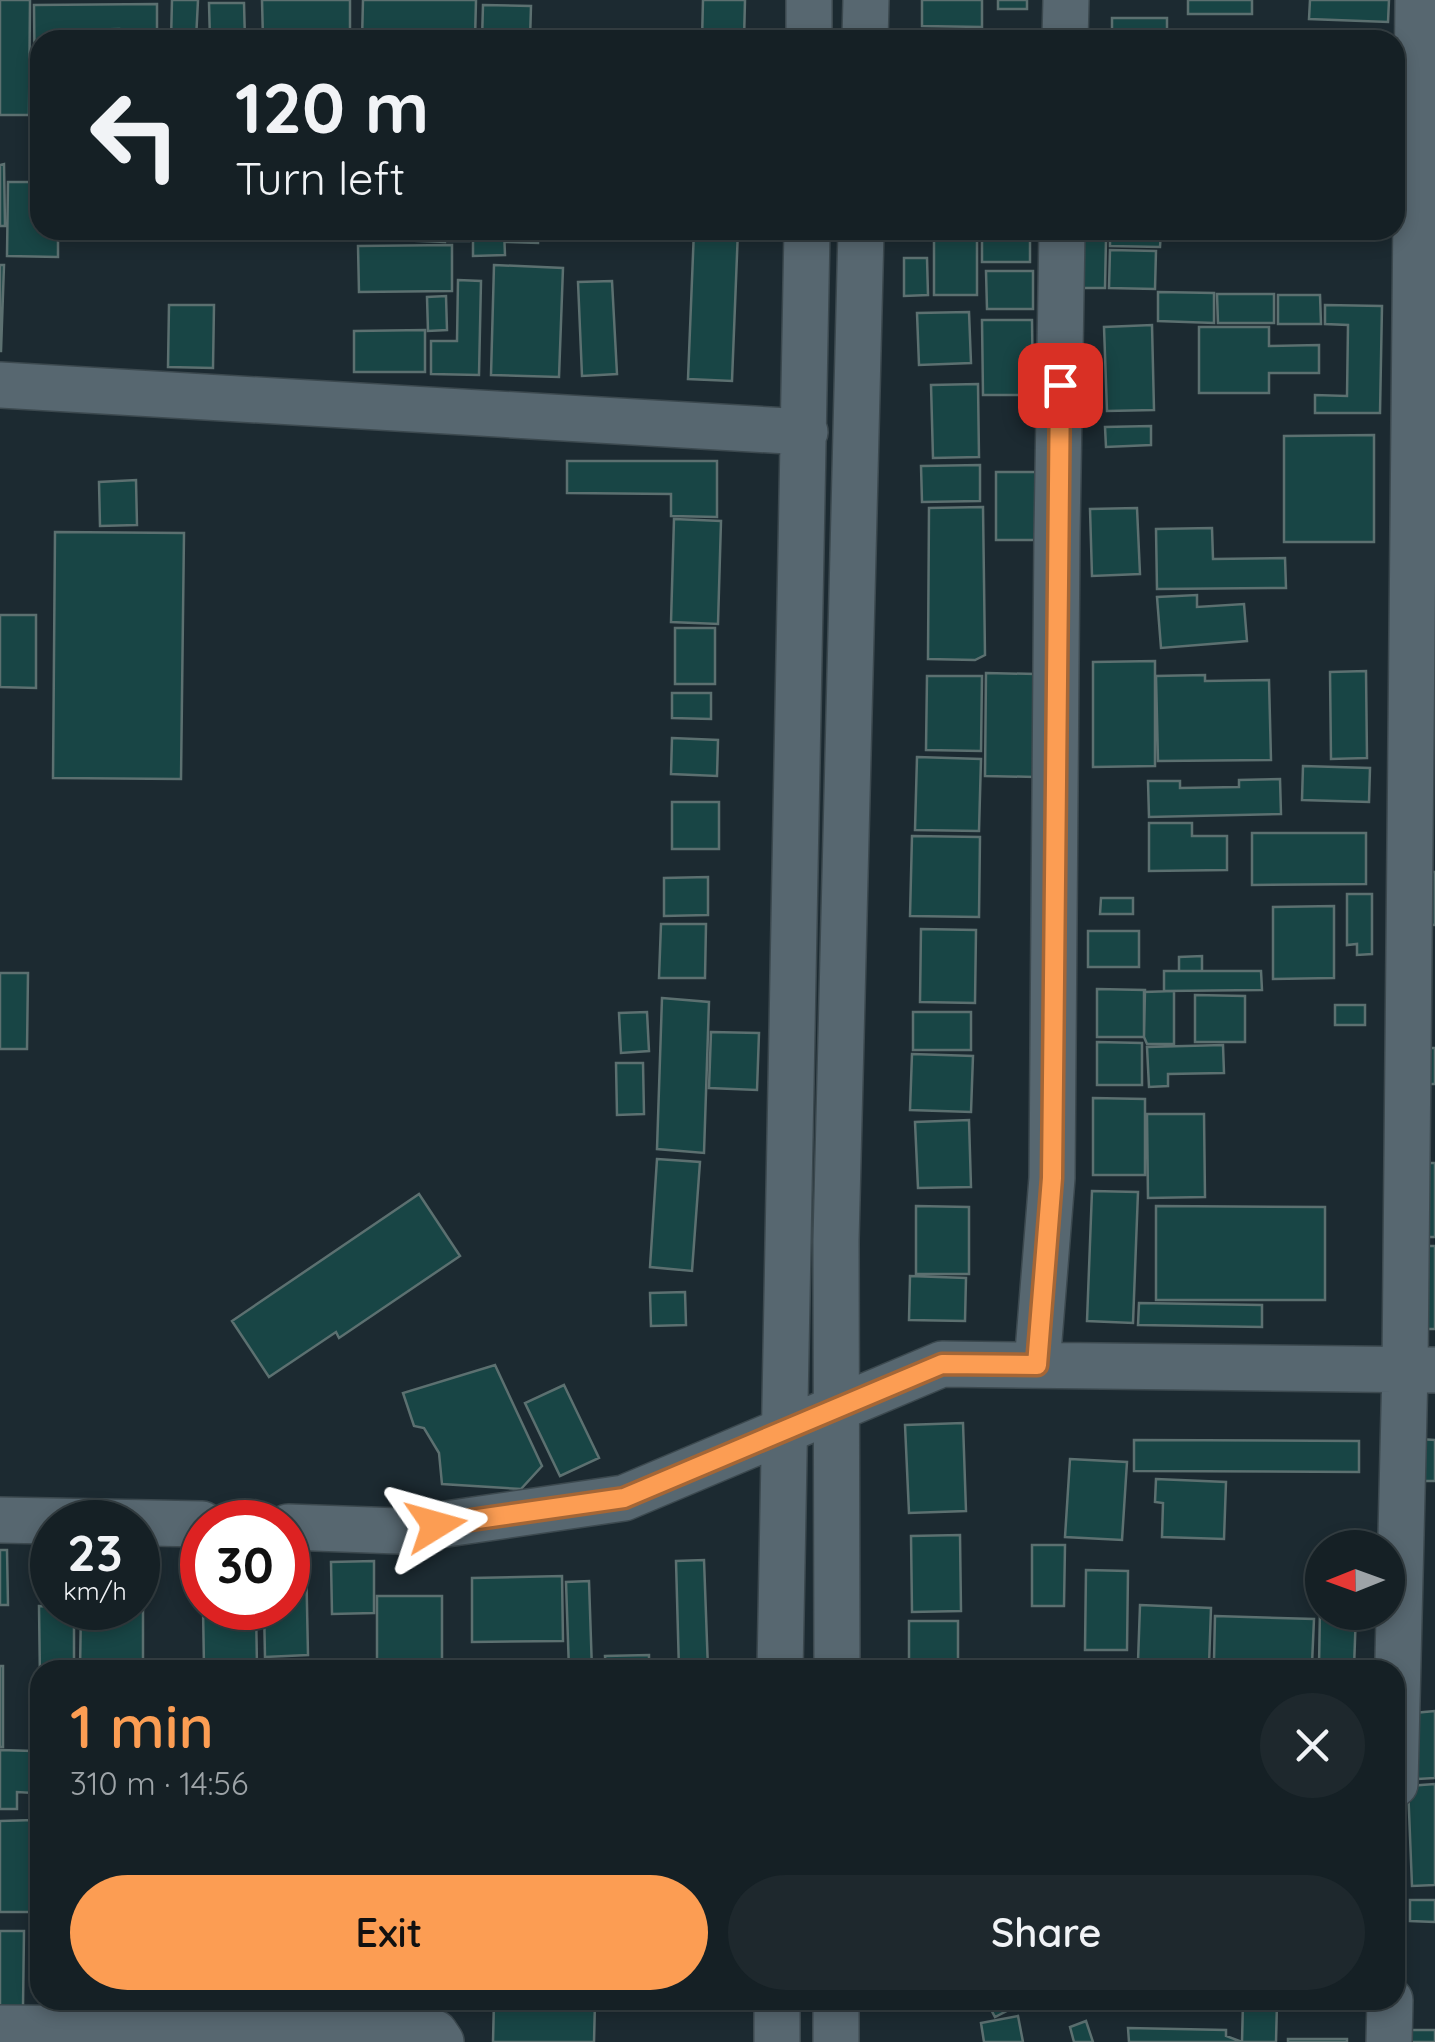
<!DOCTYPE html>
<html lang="en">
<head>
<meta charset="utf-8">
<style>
  :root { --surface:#152025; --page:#1e282d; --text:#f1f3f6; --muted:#9da3a7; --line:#343e42; --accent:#fc9d53 }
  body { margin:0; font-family:Quicksand,sans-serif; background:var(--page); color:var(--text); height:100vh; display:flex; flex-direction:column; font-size:38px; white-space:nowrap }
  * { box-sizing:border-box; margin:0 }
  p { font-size:32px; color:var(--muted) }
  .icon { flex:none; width:55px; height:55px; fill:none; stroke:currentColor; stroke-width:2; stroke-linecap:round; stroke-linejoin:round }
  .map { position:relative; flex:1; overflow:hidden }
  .details { position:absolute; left:30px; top:1660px; width:1375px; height:350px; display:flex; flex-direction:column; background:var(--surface); border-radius:30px; box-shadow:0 5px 15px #0003,0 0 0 2px var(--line) }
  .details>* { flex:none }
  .banner { position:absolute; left:30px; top:30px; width:1375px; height:210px; border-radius:30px; box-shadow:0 5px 15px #0003,0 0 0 2px var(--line); background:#152025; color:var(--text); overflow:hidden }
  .needle { width:65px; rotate:269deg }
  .tools { position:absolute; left:1305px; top:1530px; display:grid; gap:20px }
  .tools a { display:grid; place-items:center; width:100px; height:100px; border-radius:50%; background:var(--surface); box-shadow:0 5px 15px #0003,0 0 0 2px var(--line); font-size:50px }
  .speed { position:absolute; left:30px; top:1500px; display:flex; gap:20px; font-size:50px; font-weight:700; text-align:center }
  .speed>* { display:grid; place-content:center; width:130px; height:130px; border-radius:50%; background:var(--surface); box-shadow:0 5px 15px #0003,0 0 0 2px var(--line); line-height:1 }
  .speed small { font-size:25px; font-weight:400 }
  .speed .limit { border:15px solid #d22; background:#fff; color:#111 }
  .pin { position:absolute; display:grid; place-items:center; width:85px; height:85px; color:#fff; margin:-42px; border-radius:20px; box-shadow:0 5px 15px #0006 }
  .me { position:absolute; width:110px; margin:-55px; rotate:82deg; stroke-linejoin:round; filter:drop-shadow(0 0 8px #0008) }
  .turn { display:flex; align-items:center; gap:35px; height:210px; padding:0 40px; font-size:45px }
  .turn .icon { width:130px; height:130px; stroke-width:2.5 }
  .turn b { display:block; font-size:70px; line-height:85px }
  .round { display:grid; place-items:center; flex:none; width:105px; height:105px; border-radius:52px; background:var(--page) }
  .head { display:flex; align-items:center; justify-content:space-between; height:170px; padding:0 40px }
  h1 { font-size:60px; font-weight:600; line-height:75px; color:var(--accent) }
  .primary-button { display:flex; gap:20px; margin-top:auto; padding:20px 40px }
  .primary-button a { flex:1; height:115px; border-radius:60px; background:var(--accent); color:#111; font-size:40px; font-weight:600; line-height:115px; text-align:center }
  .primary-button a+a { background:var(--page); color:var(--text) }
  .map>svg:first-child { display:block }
</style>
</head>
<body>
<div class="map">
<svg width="1435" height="2042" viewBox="0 0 1435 2042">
  <rect width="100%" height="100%" fill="#1c2a31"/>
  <path fill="#184545" stroke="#5c7070" stroke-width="2.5" d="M0,0H30L29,115H0Z
    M172,0H198L196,40H171Z
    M262,0H350V40H263Z
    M363,0H476L475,40H362Z
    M703,0H745L744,40H702Z
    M922,0H982V27L922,26Z
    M998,0H1027V9H998Z
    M1188,0H1252V14H1188Z
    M1310,0H1389L1388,22L1309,19Z
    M209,3H244L245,40H210Z
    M157,4V40H119V29L78,30V40H40V109H35L34,5Z
    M483,5L531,6L530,40H482Z
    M1112,18H1167V40H1112Z
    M1312,32L1384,33V40H1311Z
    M922,36H979L980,40H922Z
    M4,164L5,226H0V165Z
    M8,182H33L32,199H40V230H58V257L7,256Z
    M397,230H446L445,242L396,240Z
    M447,230H469V241H447Z
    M473,230H504L505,255L473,256Z
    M507,230H538V243L507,242Z
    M694,230H738L732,381L688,379Z
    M934,230H977V295H934Z
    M982,230H1030V262H982Z
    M1110,230H1161L1160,247L1110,246Z
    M1076,238L1106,239L1105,288H1075Z
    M452,245V291L359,292L358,246Z
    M1110,250L1156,251L1155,289L1109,288Z
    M904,258H927L928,295L904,296Z
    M0,265H4L1,351H0Z
    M494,265L563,268L559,377L491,375Z
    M986,271H1033V309H987Z
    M458,280L481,281L479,375L431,374V341H457Z
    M612,281L617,374L582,376L578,282Z
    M1158,292L1214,293V323L1158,321Z
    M1217,294H1274V323H1218Z
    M1278,295H1320L1321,324H1278Z
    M446,296L447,330L428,331L427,297Z
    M169,305H214L213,368L168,367Z
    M1325,305L1382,306L1380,413H1315V395L1347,396L1348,325L1325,324Z
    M969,312L971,363L919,365L917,313Z
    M982,320H1032L1033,395H983Z
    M1152,325L1154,410L1107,411L1104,327Z
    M1199,327H1269V346L1319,345V373H1269V393H1199Z
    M425,330V372H354V331Z
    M978,384L979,457L933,458L931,385Z
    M1151,426V445L1106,447L1105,427Z
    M1374,435V542H1284V436Z
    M567,461H717V517L671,516V494L567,493Z
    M980,465V501L922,502L921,466Z
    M996,472H1042L1041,540H996Z
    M136,480L137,525L100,526L99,482Z
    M983,507L985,655L975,660L928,659L929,508Z
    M1137,508L1140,574L1092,576L1090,509Z
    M674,519L721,521L718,624L671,622Z
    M1212,528L1213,559L1285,558L1286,588L1157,589L1156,529Z
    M55,532L184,533L181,779L53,778Z
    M1197,595V607L1244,604L1247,641L1161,648L1157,597Z
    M0,615H36V688L0,687Z
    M675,628H715V684H675Z
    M1155,661V766L1093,767V662Z
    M1366,671L1367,758L1331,759L1330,672Z
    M986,673L1036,674L1035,777L985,776Z
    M1205,675V681L1269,680L1271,760L1158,761L1156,676Z
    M927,676H982L981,751L926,750Z
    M672,693H711V719L672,718Z
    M672,738L718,740L717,776L671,774Z
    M917,757L981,759L979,831L915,830Z
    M1303,766L1370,768L1369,802L1302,800Z
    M1280,779L1281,814L1149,817L1148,781H1180V788L1239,787V780Z
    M672,802H719V849H672Z
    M1149,823H1192V836H1227V870L1149,871Z
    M1252,833H1366V884L1252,885Z
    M912,836L980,837L979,917L910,916Z
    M1420,872H1435V925L1419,924Z
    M708,877V915L664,916V878Z
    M1347,894H1372V954L1357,955V944L1347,945Z
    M1101,898H1133V914H1100Z
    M1334,906V978L1273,979V907Z
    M661,924H706L705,978H659Z
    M921,929L976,930L975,1003L920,1002Z
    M1088,931H1139V967H1088Z
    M1202,956V971H1179V957Z
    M1164,971H1261L1262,990L1164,991Z
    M0,973H28L27,1049H0Z
    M1097,989L1145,990L1144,1037H1097Z
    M1174,991V1044H1147L1144,1037V992Z
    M1195,995L1245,996V1042H1195Z
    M662,998L709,1002L704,1153L657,1149Z
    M1335,1005H1365V1025H1335Z
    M647,1012L649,1051L621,1053L619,1013Z
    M913,1012H971V1050H913Z
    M711,1032L759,1033L757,1090L709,1088Z
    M1097,1042L1142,1043V1085H1097Z
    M1223,1045L1224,1073L1168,1074V1086L1149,1087L1147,1047Z
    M1424,1048H1435V1084H1424Z
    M912,1054L973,1056L971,1112L910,1110Z
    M616,1063H643L644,1114L617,1115Z
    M1093,1098L1145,1099V1175H1093Z
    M1147,1114H1204L1205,1197L1148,1198Z
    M969,1120L971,1187L918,1188L915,1122Z
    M657,1159L700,1162L692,1271L650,1267Z
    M1426,1163H1435V1237H1426Z
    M1092,1191L1138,1192L1133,1323L1087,1321Z
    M419,1194L460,1256L339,1338L336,1332L269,1377L232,1321Z
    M916,1206L969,1207V1274H916Z
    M1156,1206L1325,1207V1300H1156Z
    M1422,1246H1435V1329H1421Z
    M910,1276L966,1278L965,1321L909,1320Z
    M685,1292L686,1325L651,1326L650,1293Z
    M1139,1303L1262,1305V1327L1138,1325Z
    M495,1365L542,1466L521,1489L442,1484L439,1453L424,1428L414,1426L403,1393Z
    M564,1385L599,1458L560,1476L525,1403Z
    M963,1423L966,1511L909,1513L905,1425Z
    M1420,1439L1435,1440V1481H1419Z
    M1134,1440L1359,1441V1472L1134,1471Z
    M1070,1459L1127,1462L1122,1540L1065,1537Z
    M1156,1479L1226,1482L1224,1539L1162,1537L1163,1503L1155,1502Z
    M960,1535L961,1611L912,1612L911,1536Z
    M1032,1545H1065L1064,1606H1032Z
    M0,1550H7L8,1605H0Z
    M288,1557H306L308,1655L265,1657L264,1608H288Z
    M704,1560L708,1669L679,1670L676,1561Z
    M48,1561H52V1599H48Z
    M374,1561V1613L332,1614L331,1562Z
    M1086,1570L1128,1571L1127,1650H1085Z
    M562,1576L563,1641L472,1642V1578Z
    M589,1581L592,1670H569L566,1582Z
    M377,1596H442V1670H377Z
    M1140,1605L1211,1608L1209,1665L1138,1662Z
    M39,1606L74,1608V1670H40V1680Z
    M81,1608H143V1670H80Z
    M203,1608H256L257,1667H204Z
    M1320,1609L1322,1612H1356L1354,1668L1319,1666Z
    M1215,1616L1314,1619L1312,1664L1214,1660Z
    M909,1621H958V1670H909Z
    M649,1655V1670H606L605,1656Z
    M1080,1665L1130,1668V1670H1080Z
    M0,1666H3V1747H0Z
    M35,1686H40V1780H36Z
    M1435,1711V1778L1418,1779L1414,1713Z
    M0,1750L33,1751V1793L17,1792V1809H0Z
    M1435,1784V1885L1412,1886L1408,1786Z
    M34,1798H40V1828H35Z
    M34,1820V1912H0V1821Z
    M1410,1900H1435V1922L1410,1921Z
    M0,1931H24L23,2007H0Z
    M200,2000H268V2012H200Z
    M306,2000H337V2005H306Z
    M494,2000L595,2002L594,2042H493Z
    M986,2000H1028L995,2017Z
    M1243,2002L1277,2003L1276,2042H1242Z
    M1018,2016L1023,2042H984L981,2023Z
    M1086,2021L1093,2042H1074L1070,2027Z
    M1128,2028L1226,2030V2036L1242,2042H1129Z
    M1411,2030H1435V2042H1411Z
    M1288,2039H1347V2042H1288Z"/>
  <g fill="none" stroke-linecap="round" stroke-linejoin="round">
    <g stroke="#3c494f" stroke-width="48">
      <path id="minor" d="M809,40V0
        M865,40L866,0
        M1065,40L1066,0
        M0,385L805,432
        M1037,1365L1052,1178L1057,534L1062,230
        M0,1520L202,1524
        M288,1527L398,1531L624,1498L942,1364L1433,1370
        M780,1670L807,230
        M837,1670L836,1240L861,230
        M1395,1784L1405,1369L1418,0
        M0,2028L425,2031L435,2033L441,2042
        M777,2042V2000
        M836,2042V2000
        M1389,2042L1390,2000"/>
    </g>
    <use href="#minor" stroke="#576770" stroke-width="45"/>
  </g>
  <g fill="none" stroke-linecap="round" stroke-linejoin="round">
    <g stroke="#a46636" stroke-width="25">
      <path id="route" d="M436,1525L624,1498L942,1364L1037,1365L1052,1178L1060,385"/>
    </g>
    <use href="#route" stroke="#fc9d53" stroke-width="18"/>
  </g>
</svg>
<div class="tools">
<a><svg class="needle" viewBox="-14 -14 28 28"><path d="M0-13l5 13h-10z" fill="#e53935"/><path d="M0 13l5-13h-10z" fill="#9da3a7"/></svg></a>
</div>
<div class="speed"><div>23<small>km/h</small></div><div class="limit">30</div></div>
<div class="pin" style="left:1060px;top:385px;background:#d93025"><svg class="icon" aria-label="arrive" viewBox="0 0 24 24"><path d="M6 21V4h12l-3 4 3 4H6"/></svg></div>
<svg class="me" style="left:436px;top:1525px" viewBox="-20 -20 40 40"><path d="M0-17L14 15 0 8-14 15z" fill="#fc9d53" stroke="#fff" stroke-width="4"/></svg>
<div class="banner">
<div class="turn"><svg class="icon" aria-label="left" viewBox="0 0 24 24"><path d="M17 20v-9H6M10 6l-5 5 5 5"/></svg><div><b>120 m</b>Turn left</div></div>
</div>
<section class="details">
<div class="head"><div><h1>1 min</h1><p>310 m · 14:56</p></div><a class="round"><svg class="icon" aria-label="close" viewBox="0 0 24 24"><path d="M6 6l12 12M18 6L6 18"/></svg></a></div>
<div class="primary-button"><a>Exit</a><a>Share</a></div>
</section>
</div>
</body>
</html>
